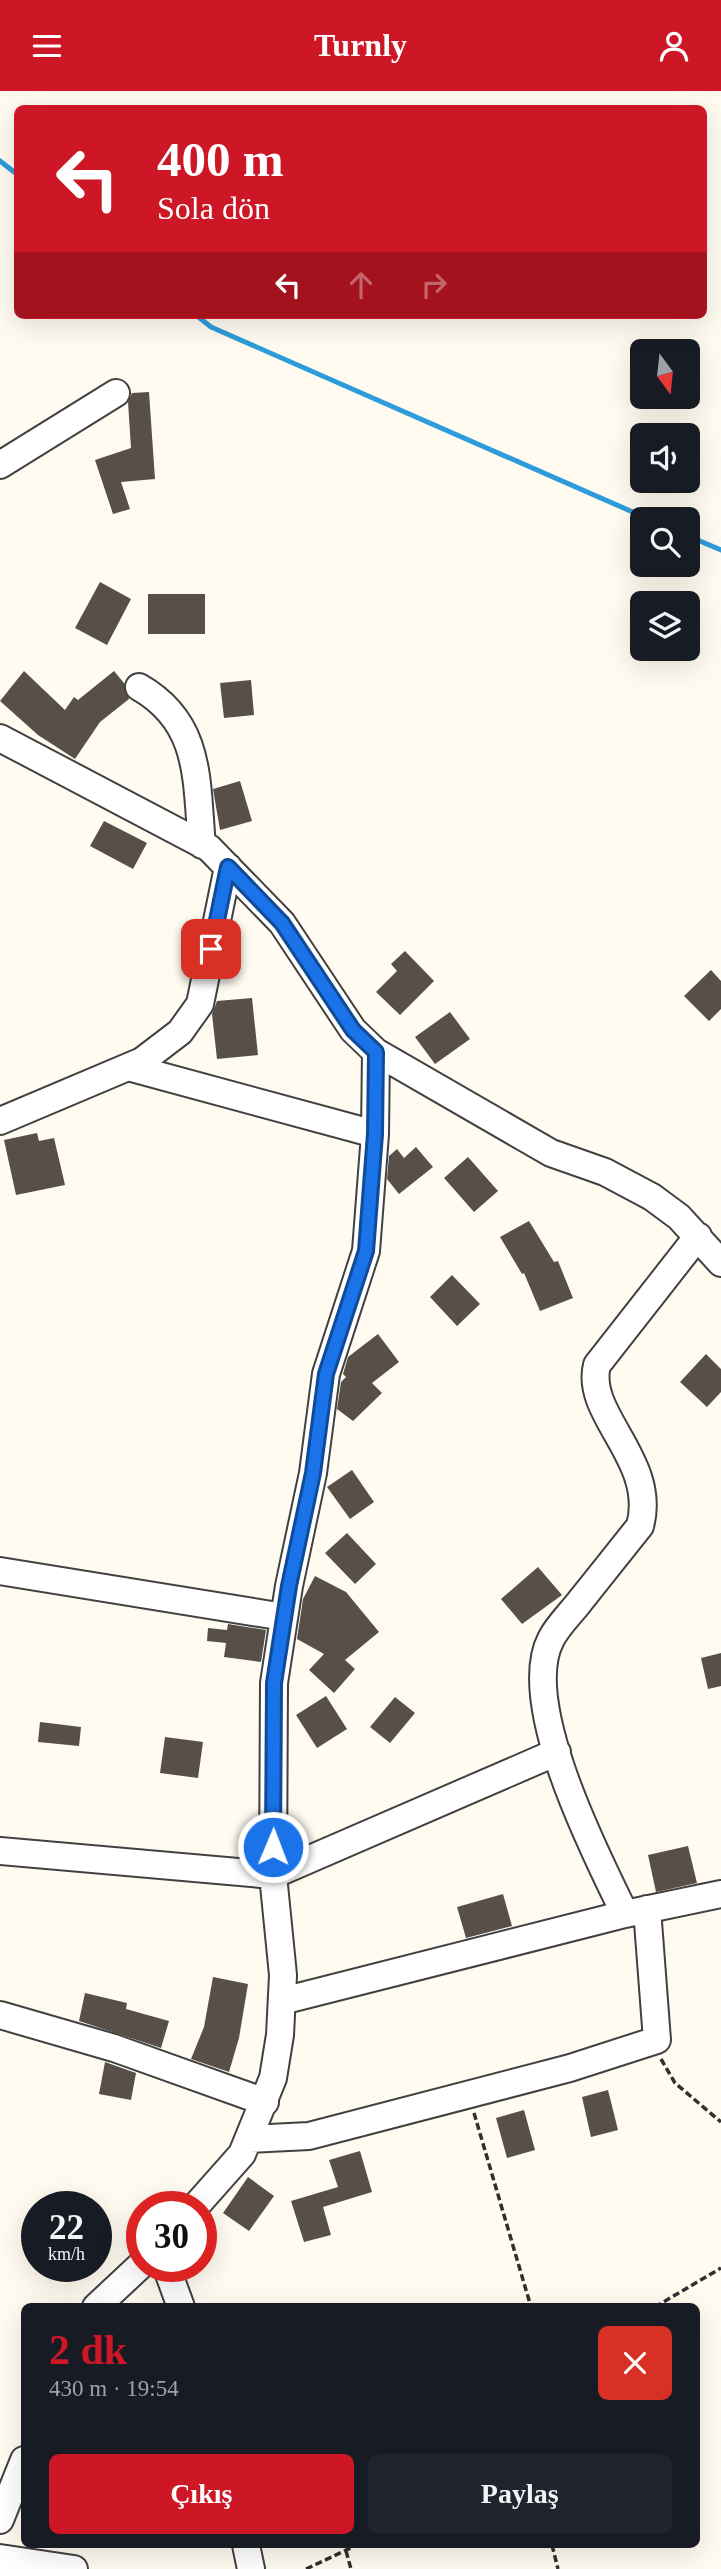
<!DOCTYPE html>
<html lang="tr">
<head>
<meta charset="utf-8">
<style>
  :root { --surface:#171b24; --page:#20242c; --text:#f1f3f6; --muted:#9ea1a6; --accent:#ce1726 }
  body { margin:0; font-family:Georgia,serif; background:var(--page); color:var(--text); height:100vh; display:flex; flex-direction:column; font-size:26px; white-space:nowrap }
  * { box-sizing:border-box; margin:0 }
  p { font-size:23px; color:var(--muted) }
  .icon { flex:none; width:38px; height:38px; fill:none; stroke:currentColor; stroke-width:2; stroke-linecap:round; stroke-linejoin:round }
  .map { position:relative; flex:1; overflow:hidden }
  .sheet { position:absolute; left:21px; top:2212px; width:679px; height:245px; display:flex; flex-direction:column; background:var(--surface); border-radius:10px; box-shadow:0 7px 28px #0002 }
  .sheet>* { flex:none }
  .hud { position:absolute; left:14px; top:14px; width:693px; height:214px; border-radius:10px; box-shadow:0 7px 28px #0002; background:#ce1726; color:#fff; overflow:hidden }
  .needle { width:46px; rotate:165deg }
  .buttons { position:absolute; left:630px; top:248px; display:grid; gap:14px }
  .buttons a { display:grid; place-items:center; width:70px; height:70px; border-radius:10px; background:var(--surface); box-shadow:0 7px 28px #0002; font-size:35px }
  .speed { position:absolute; left:21px; top:2100px; display:flex; gap:14px; font-size:35px; font-weight:700; text-align:center }
  .speed>* { display:grid; place-content:center; width:91px; height:91px; border-radius:50%; background:var(--surface); box-shadow:0 7px 28px #0002; line-height:1 }
  .speed small { font-size:18px; font-weight:400 }
  .speed .limit { border:10px solid #d22; background:#fff; color:#111 }
  .pin { position:absolute; display:grid; place-items:center; width:60px; height:60px; color:#fff; margin:-30px; border-radius:14px; box-shadow:0 4px 10px #0006 }
  .me { position:absolute; width:77px; margin:-38px; rotate:1deg; stroke-linejoin:round; filter:drop-shadow(0 0 5px #0008) }
  .turn { display:flex; align-items:center; gap:24px; height:147px; padding:0 28px; font-size:32px }
  .turn .icon { width:91px; height:91px; stroke-width:2.5 }
  .turn b { display:block; font-size:49px; line-height:60px }
  .lanes { display:flex; align-items:center; height:66px; padding:0 28px; background:#0003; justify-content:center; gap:35px; direction:ltr }
  .lanes .off { opacity:.35 }
  .round { display:grid; place-items:center; flex:none; width:74px; height:74px; border-radius:10px; background:var(--page) }
  .overview { display:flex; align-items:center; justify-content:space-between; height:119px; padding:0 28px }
  h1 { font-size:42px; font-weight:800; line-height:52px; color:var(--accent) }
  .button { display:flex; gap:14px; margin-top:auto; padding:14px 28px }
  .button a { flex:1; height:80px; border-radius:10px; background:var(--accent); color:#fff; font-size:28px; font-weight:800; line-height:80px; text-align:center }
  .button a+a { background:var(--page); color:var(--text) }
  header { display:flex; justify-content:space-between; align-items:center; height:91px; padding:0 28px; background:var(--accent); color:#fff; font-size:32px; font-weight:800 }
  .map>svg:first-child { display:block }
</style>
</head>
<body>
<header><svg class="icon" aria-label="menu" viewBox="0 0 24 24"><path d="M4 6h16M4 12h16M4 18h16"/></svg>Turnly<svg class="icon" aria-label="person" viewBox="0 0 24 24"><circle cx="12" cy="8" r="4"/><path d="M4 21q1-7 8-7t8 7"/></svg></header>
<div class="map">
<svg width="721" height="2478" viewBox="0 0 721 2478">
  <rect width="100%" height="100%" fill="#fffbf0"/>
  <g fill="none" stroke-linecap="round" stroke-linejoin="round">
    <path stroke="#2e9cdb" stroke-width="5" d="M0,70L18,84
      M196,224L211,236L651,429
      M688,445L721,459"/>
  </g>
  <path fill="#584f49" d="M149,301L155,388L121,391L130,418L113,423L95,369L131,357L128,311L132,302Z
    M100,491L131,508L107,554L75,537Z
    M148,503H205V543H148Z
    M24,580L65,619L74,606L78,609L114,580L124,592L129,608L100,631L75,668L38,644L0,610Z
    M251,589L254,624L224,627L220,592Z
    M240,690L252,730L220,739L213,698Z
    M104,730L147,752L133,778L90,755Z
    M405,860L434,890L400,924L376,901L397,880L391,873Z
    M711,879L721,890V918L709,930L684,905Z
    M252,907L258,964L217,968L212,923L217,910Z
    M450,921L470,948L435,973L415,946Z
    M37,1042L39,1050L54,1047L65,1094L16,1104L4,1049Z
    M416,1056L433,1076L399,1103L387,1088L389,1065L397,1058L404,1067Z
    M468,1066L498,1100L474,1121L444,1087Z
    M529,1130L554,1171L558,1170L573,1207L540,1220L524,1182L522,1183L500,1146Z
    M452,1184L480,1213L457,1235L430,1206Z
    M378,1243L399,1271L372,1292L382,1302L353,1330L337,1318L341,1291L346,1286L343,1283L348,1266Z
    M706,1263L721,1278V1301L707,1316L680,1291Z
    M352,1379L374,1411L350,1428L327,1396Z
    M347,1442L376,1473L355,1493L325,1462Z
    M538,1476L562,1504L522,1533L501,1508Z
    M315,1485L346,1501L379,1541L345,1569L355,1578L334,1602L309,1579L324,1563L297,1548L303,1508Z
    M228,1533L266,1539L261,1571L224,1566L226,1552L207,1550L208,1537L227,1539Z
    M721,1562V1595L708,1598L701,1567Z
    M326,1605L347,1638L317,1657L296,1624Z
    M395,1606L415,1622L390,1652L370,1636Z
    M40,1631L81,1636L79,1655L38,1651Z
    M165,1646L203,1651L198,1687L160,1682Z
    M688,1755L697,1792L656,1801L648,1764Z
    M503,1803L512,1835L466,1847L457,1816Z
    M213,1886L248,1893L239,1947L229,1981L191,1968L204,1936Z
    M85,1902L127,1912L126,1918L169,1930L161,1957L79,1930Z
    M105,1971L136,1982L131,2009L99,2003Z
    M608,1999L618,2039L591,2046L582,2006Z
    M524,2019L535,2059L507,2067L496,2027Z
    M360,2060L372,2101L323,2116L331,2144L304,2151L291,2110L338,2096L329,2069Z
    M248,2086L274,2105L249,2140L223,2122Z"/>
  <g fill="none" stroke-linecap="round" stroke-linejoin="round">
    <g stroke="#414141" stroke-width="30">
      <path id="minor" d="M0,374L116,302
        M139,596C202,632 196,690 202,754
        M0,647L209,757L282,832L353,939L376,961L551,1062L605,1081L652,1106L679,1126L721,1172
        M128,976L375,1043
        M0,1030L142,970L180,941L200,913L228,776
        M0,1480L284,1526
        M0,1760L273,1784L557,1661
        M625,1823C595,1762 518,1611 551,1548C557,1536 568,1525 577,1514C598,1488 619,1461 640,1435C658,1369 584,1324 597,1274L698,1145
        M282,1910L625,1823L721,1803
        M0,1924L114,1957L265,2011
        M249,2048L309,2045L570,1977L657,1949L647,1818
        M195,2116L242,2063L273,1987L280,1944L283,1884L273,1784L274,1592L289,1495L313,1382L326,1283L366,1160L375,1043L376,961
        M166,2175L181,2216
        M96,2216L142,2173
        M0,2429L24,2369
        M246,2454L251,2478
        M0,2467L74,2478"/>
    </g>
    <path stroke="#303030" stroke-width="3.5" stroke-dasharray="7 3.5" stroke-linecap="butt" d="M661,1968L675,1992L721,2031
      M474,2022L531,2216
      M655,2216L721,2177
      M552,2454L558,2478
      M346,2460L351,2478
      M306,2478L357,2454"/>
    <use href="#minor" stroke="#fff" stroke-width="26"/>
  </g>
  <g fill="none" stroke-linecap="round" stroke-linejoin="round">
    <g stroke="#114b97" stroke-width="18">
      <path id="route" d="M211,858L228,776L282,832L353,939L376,961L375,1043L366,1160L326,1283L313,1382L289,1495L274,1592L273,1756"/>
    </g>
    <use href="#route" stroke="#1a73e8" stroke-width="12"/>
  </g>
</svg>
<div class="buttons">
<a><svg class="needle" viewBox="-14 -14 28 28"><path d="M0-13l5 13h-10z" fill="#e53935"/><path d="M0 13l5-13h-10z" fill="#9ea1a6"/></svg></a>
<a><svg class="icon" aria-label="sound" viewBox="0 0 24 24"><path d="M4 9h4l5-4v14l-5-4H4zM17 9q2 3 0 6"/></svg></a>
<a><svg class="icon" aria-label="search" viewBox="0 0 24 24"><circle cx="10" cy="10" r="6"/><path d="M15 15l6 6"/></svg></a>
<a><svg class="icon" aria-label="layers" viewBox="0 0 24 24"><path d="M12 4l9 5-9 5-9-5zM3 14l9 5 9-5"/></svg></a>
</div>
<div class="speed"><div>22<small>km/h</small></div><div class="limit">30</div></div>
<div class="pin" style="left:211px;top:858px;background:#d93025"><svg class="icon" aria-label="arrive" viewBox="0 0 24 24"><path d="M6 21V4h12l-3 4 3 4H6"/></svg></div>
<svg class="me" style="left:273px;top:1756px" viewBox="-20 -20 40 40"><circle r="17" fill="#1a73e8" stroke="#fff" stroke-width="3"/><path d="M0-11L8 9 0 5-8 9z" fill="#fff"/></svg>
<div class="hud">
<div class="turn"><svg class="icon" aria-label="left" viewBox="0 0 24 24"><path d="M17 20v-9H6M10 6l-5 5 5 5"/></svg><div><b>400 m</b>Sola dön</div></div>
<div class="lanes"><svg class="icon" aria-label="left" viewBox="0 0 24 24"><path d="M17 20v-9H6M10 6l-5 5 5 5"/></svg><svg class="icon off" aria-label="ahead" viewBox="0 0 24 24"><path d="M12 20V5M6 11l6-6 6 6"/></svg><svg class="icon off" aria-label="right" viewBox="0 0 24 24"><path d="M7 20v-9h11M14 6l5 5-5 5"/></svg></div>
</div>
<section class="sheet">
<div class="overview"><div><h1>2 dk</h1><p>430 m · 19:54</p></div><a class="round" style="background:#d93025;color:#fff"><svg class="icon" aria-label="close" viewBox="0 0 24 24"><path d="M6 6l12 12M18 6L6 18"/></svg></a></div>
<div class="button"><a>Çıkış</a><a>Paylaş</a></div>
</section>
</div>
</body>
</html>
